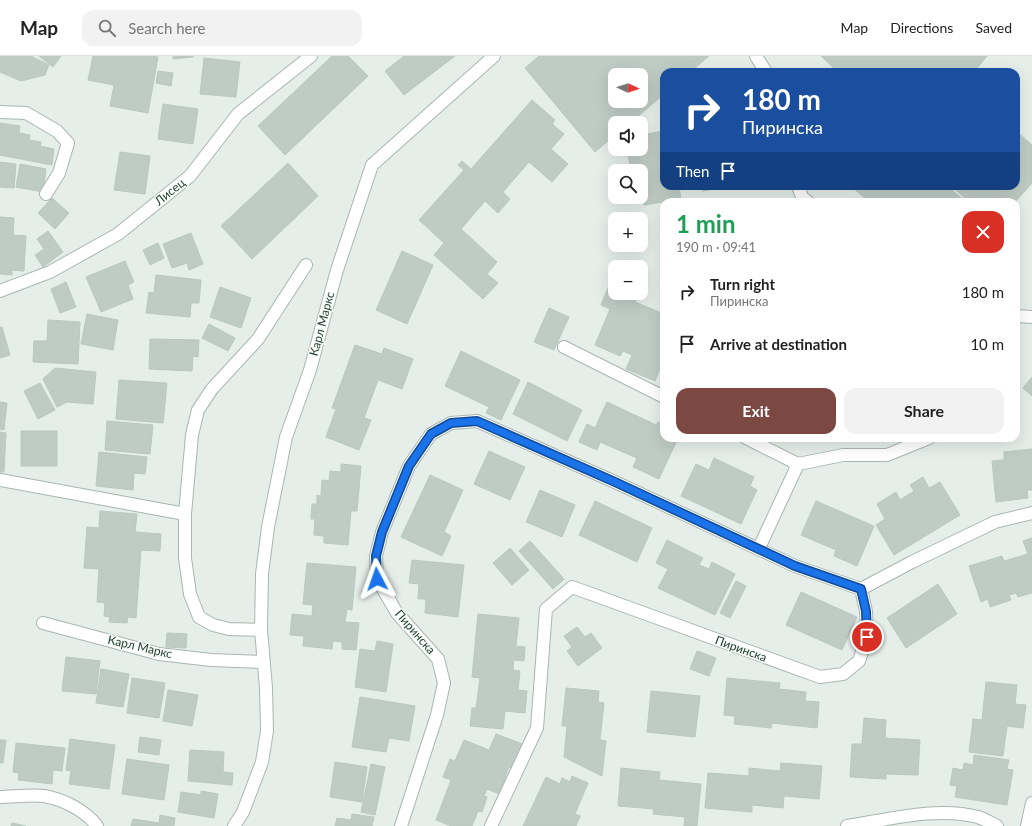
<!DOCTYPE html>
<html lang="en">
<head>
<meta charset="utf-8">
<style>
  :root { --surface:#fff; --page:#f2f2f2; --text:#222; --muted:#767676; --line:#e0e0e0; --accent:#7c4842 }
  body { margin:0; font-family:Lato,sans-serif; background:var(--page); color:var(--text); height:100vh; display:flex; flex-direction:column; font-size:15px; white-space:nowrap }
  * { box-sizing:border-box; margin:0 }
  p { font-size:13px; color:var(--muted) }
  .icon { flex:none; width:22px; height:22px; fill:none; stroke:currentColor; stroke-width:2; stroke-linecap:round; stroke-linejoin:round }
  .map { position:relative; flex:1; overflow:hidden }
  .panel { position:absolute; left:660px; top:142px; width:360px; height:244px; display:flex; flex-direction:column; background:var(--surface); border-radius:12px; box-shadow:0 4px 16px #0002 }
  .panel>* { flex:none }
  .hud { position:absolute; left:660px; top:12px; width:360px; height:122px; border-radius:12px; box-shadow:0 4px 16px #0002; background:#1a4fa0; color:#fff; overflow:hidden }
  .needle { width:26px; rotate:94deg }
  .controls { position:absolute; left:608px; top:12px; display:grid; gap:8px }
  .controls a { display:grid; place-items:center; width:40px; height:40px; border-radius:8px; background:var(--surface); box-shadow:0 4px 16px #0002; font-size:20px }
  .pin { position:absolute; display:grid; place-items:center; width:34px; height:34px; color:#fff; margin:-17px; border:2px solid #fff; border-radius:50%; box-shadow:0 1px 4px #0007 }
  .me { position:absolute; width:44px; margin:-22px; rotate:356deg; stroke-linejoin:round; filter:drop-shadow(0 0 3px #0008) }
  .turn { display:flex; align-items:center; gap:14px; height:84px; padding:0 16px; font-size:18px }
  .turn .icon { width:52px; height:52px; stroke-width:2.5 }
  .turn b { display:block; font-size:28px; line-height:34px }
  .then { display:flex; align-items:center; height:38px; padding:0 16px; background:#0003; gap:8px; font-size:15px }
  .round { display:grid; place-items:center; flex:none; width:42px; height:42px; border-radius:12px; background:var(--page) }
  .head { display:flex; align-items:center; justify-content:space-between; height:68px; padding:0 16px }
  h1 { font-size:24px; font-weight:700; line-height:30px; color:#1e9e55 }
  .cta { display:flex; gap:8px; margin-top:auto; padding:8px 16px }
  .cta a { flex:1; height:46px; border-radius:12px; background:var(--accent); color:#fff; font-size:16px; font-weight:700; line-height:46px; text-align:center }
  .cta a+a { background:var(--page); color:var(--text) }
  ul { padding:0; list-style:none }
  li { display:flex; align-items:center; gap:12px; height:52px; padding:0 16px }
  li div { flex:1 }
  li b { display:block; font-size:15px }
  li em { font-style:normal }
  header { display:flex; align-items:center; gap:24px; box-sizing:border-box; height:56px; padding:0 20px; background:var(--surface); border-bottom:1px solid var(--line) }
  header strong { font-size:19px }
  nav { display:flex; gap:22px; margin-inline-start:auto; font-size:14px }
  .search { width:280px; height:36px; background:var(--page); display:flex; align-items:center; gap:10px; box-sizing:border-box; padding:0 14px; border-radius:12px; color:var(--muted); font-size:15px }
  .map>svg:first-child { display:block }
</style>
</head>
<body>
<header>
<strong>Map</strong>
<div class="search"><svg class="icon" aria-label="search" viewBox="0 0 24 24"><circle cx="10" cy="10" r="6"/><path d="M15 15l6 6"/></svg>Search here</div>
<nav><a>Map</a><a>Directions</a><a>Saved</a></nav>
</header>
<div class="map">
<svg width="1032" height="770" viewBox="0 0 1032 770">
  <rect width="100%" height="100%" fill="#e6eeea"/>
  <path fill="#bfccc5" stroke="#b9c8c0" fill-rule="evenodd" d="M0,0H31L49,9L45,19L21,25L0,16Z
    M39,0H61L53,11Z
    M93,0H150L158,1L148,57L110,50L114,29L88,24Z
    M173,0H193V1L173,3Z
    M332,0H348L368,20L285,99L258,70Z
    M404,0H455L404,39L385,15Z
    M539,0H709L690,16H664V38L630,67H615V79L595,96L525,12ZM615,19H641V45H615Z
    M821,0H987L977,12L981,16H838Z
    M204,2L240,6L236,41L200,38Z
    M158,15L173,17L171,30L156,27Z
    M532,44L555,64L552,68L564,78L551,93L568,108L552,126L529,106L503,136L510,143L498,157L485,145L461,173L497,206L487,218L498,227L483,243L434,199L444,187L419,164L464,114L458,109L462,105L471,113Z
    M163,48L198,53L193,88L158,83Z
    M0,67L20,70L19,77L30,79L29,84L41,86L40,90L54,93L52,109L0,99Z
    M664,75V130H679L681,143L644,149L641,134V115H631L627,93H641V79Z
    M1016,75L1032,89V127L1015,146H969L952,130H1016Z
    M120,96L150,100L145,138L114,134Z
    M0,106L16,108L14,132L0,131Z
    M288,107L318,140L252,203L221,170Z
    M20,108L46,113L43,136L16,131Z
    M702,130H730L703,135Z
    M851,130H947L966,146H869Z
    M52,142L69,157L55,173L38,157Z
    M0,161L14,162L13,179L26,180L24,215L12,214V219L0,218Z
    M48,175L63,196L43,211L35,199L44,193L37,183Z
    M191,177L203,208L189,214L187,207L172,212L163,188Z
    M158,187L164,202L150,209L143,194Z
    M402,195L433,209L407,268L376,254Z
    M125,205L134,226L128,229L133,243L101,256L86,221Z
    M156,219L201,224L199,247H191L190,261L146,257L149,236L154,237Z
    M66,226L76,251L60,257L51,233Z
    M610,227L615,229V237H634L639,239L635,246L664,258V303L655,325L626,313L632,299L623,295L620,300L595,289L610,253L601,249Z
    M220,231L251,242L241,272L210,261Z
    M549,252L569,261L554,294L534,286Z
    M87,258L118,264L113,294L81,288Z
    M48,264L80,266L78,308L33,306L34,285H47Z
    M209,268L235,282L228,295L202,282Z
    M0,271H2L10,299L0,302Z
    M150,283L199,284L198,301L193,300L192,315L149,313Z
    M355,289L382,298L384,292L413,303L402,333L378,324L364,362L371,364L359,394L326,381L336,353L332,352Z
    M461,295L520,324L501,364L486,357L489,351L445,330Z
    M55,312L96,316L93,348L67,346L57,351L43,323Z
    M1032,321V340L1023,332Z
    M119,324L167,327L163,367L116,363Z
    M528,326L582,354L567,385L513,358Z
    M40,327L55,354L38,363L24,335Z
    M0,346L7,347L4,374L0,373Z
    M607,346L656,369L658,366L664,368V382H678L659,423L633,411L637,402L600,386L597,394L579,386L587,368L595,372Z
    M107,365L153,369L150,398L105,394Z
    M21,375H57V410H21Z
    M0,376L6,377L4,416H0Z
    M1032,393V434H1027L1028,442L996,446L992,405L1004,404V396Z
    M489,395L525,411L510,444L474,428Z
    M99,396L147,401L145,418L134,417L133,434L96,430Z
    M714,402L754,421L750,430L757,434L741,468L681,440L696,408L709,414Z
    M341,408L361,410L357,455H351L348,489L324,487V480L314,479L315,463H311L312,448H317V439L321,440L322,424L329,425L330,415L341,416Z
    M430,419L463,434L444,476L451,480L442,500L401,481Z
    M923,421L929,432L940,426L960,459L894,499L876,469L885,463L877,448L896,436L900,444L914,435L910,429Z
    M540,434L575,449L562,481L526,466Z
    M595,445L652,472L637,506L579,479Z
    M816,445L874,470L857,510L834,500L836,494L801,479Z
    M100,455L137,458L135,476L161,478L160,495L141,494L136,562L128,561L127,567L109,566L110,561L104,560L105,547L97,546L99,513L84,512L87,471L99,472Z
    M1032,482V537L1018,541L1016,537L1009,539L1011,544L990,551L988,543L981,546L969,510L1002,500L1004,505L1028,498L1023,485Z
    M667,484L703,502L699,509L709,513L712,506L735,518L715,559L658,532L668,513L656,507Z
    M530,485L564,523L553,533L519,495Z
    M510,492L529,514L512,529L493,507Z
    M412,504L464,509L458,561L425,557L426,543H418L419,528L409,527Z
    M307,507L356,511L352,554L347,553L345,566L359,567L356,594L342,593V586L333,585L332,593L303,590L304,580L290,579L292,558L312,560L313,549L303,548Z
    M736,525L746,530L730,562L720,557Z
    M938,528L957,558L906,592L887,562Z
    M801,536L857,561L842,594L786,569Z
    M478,558L519,562L516,590L525,591L524,605L514,604L513,614L520,615L518,634L527,635L525,657L505,655L503,673L470,670L472,652H476L480,622L472,621Z
    M577,571L585,581L591,577L602,592L578,610L567,595L572,591L564,580Z
    M167,577L187,578L186,592L166,591Z
    M377,585L393,588L386,636L355,631L360,593L375,595Z
    M697,595L716,602L709,620L690,613Z
    M66,601L100,605L96,638L62,635Z
    M101,613L129,618L123,651L96,647Z
    M132,622L165,627L159,662L127,657Z
    M727,622L780,627L779,633L806,636L805,645L819,646L817,672L772,667L771,672L734,668L735,660L724,659Z
    M986,626L1017,629L1015,648L1026,649L1023,672L1007,670L1003,700L969,696L973,663L982,664Z
    M566,632L599,635L598,646L604,647L600,684L606,685L602,720L564,701L567,670H562Z
    M168,634L198,639L192,670L163,665Z
    M651,635L700,640L695,681L647,676Z
    M360,641L415,650L409,685L389,682L386,696L352,691Z
    M864,662L886,664L885,682L920,684L918,719L886,718V723L850,721L852,688H862Z
    M496,678L525,689L515,713L509,711L499,738L487,733L484,740L487,741L482,756L478,755L472,770H451L436,764L451,724L443,721L450,703L455,705L464,684L489,694Z
    M140,681L161,684L159,699L138,696Z
    M70,683L115,689L109,733L69,728L71,715L66,714Z
    M0,684H6L3,707H0Z
    M16,687L65,692L62,715L53,714L52,728L18,724L19,717L13,716Z
    M190,694L224,696L223,716L233,717L232,729L188,725Z
    M974,699L1009,704L1007,713L1013,714L1007,749L955,741L957,730L950,729L953,712L963,714L964,707L973,709Z
    M127,703L169,709L164,744L122,738Z
    M335,706L367,711L362,746L330,741Z
    M781,707L822,710L819,743L784,740L783,752L752,749V756L705,752L708,717L749,720V712L780,715Z
    M371,708L385,711L375,759L361,756Z
    M621,712L660,716L659,724L701,728L697,770H684L685,761L653,758L654,753L618,750Z
    M572,720L588,727L575,758L580,760L576,770H523L546,721L560,728L562,722L570,726Z
    M201,735L218,738L214,762L178,756L181,736L201,739Z
    M352,758L374,761L372,770H335L337,762L351,764Z
    M160,759L175,762L174,770H131L133,763L159,767Z
    M12,767L26,770H11Z"/>
  <g fill="none" stroke-linecap="round" stroke-linejoin="round">
    <g stroke="#a9b6b0" stroke-width="14">
      <path id="minor" d="M756,0L766,16
        M0,56L26,57L57,75L68,87L59,117L46,138
        M798,130L802,141L808,146
        M0,235L50,216L118,178L190,120L238,58L311,0
        M1016,260L1032,261
        M564,291L664,341
        M746,382L798,408L843,399H887L929,382
        M0,424L185,458
        M759,492L798,408
        M43,567L159,598L211,604L264,606
        M261,574L229,573L213,569L199,561L190,538L185,502V458L192,379L198,354L212,333L258,283L306,209
        M0,741C12,741 32,738 44,740C63,743 86,755 97,770
        M234,770L243,756L262,706L267,675L266,632L261,574L262,518L268,471L286,381L310,314L337,214L372,109L494,0
        M401,770L437,659L444,627L438,603L397,557L377,523L376,500L382,476L409,410L431,378L451,367L477,365L615,426L795,510L861,533L912,506L995,466L1032,457
        M491,770L537,672L546,553L572,531L820,621L843,618L859,605L867,581L866,555L861,533
        M847,770C887,764 937,750 978,761C984,763 991,767 997,770
        M1027,770L1032,747"/>
    </g>
    <use href="#minor" stroke="#fff" stroke-width="12"/>
  </g>
  <g fill="none" stroke-linecap="round" stroke-linejoin="round">
    <g stroke="#114b97" stroke-width="10">
      <path id="route" d="M377,523L376,500L382,476L409,410L431,378L451,367L477,365L615,426L795,510L861,533L866,555L867,581"/>
    </g>
    <use href="#route" stroke="#1a73e8" stroke-width="7"/>
  </g>
  <g text-anchor="middle" stroke-width="3" stroke-linejoin="round" paint-order="stroke">
    <g font-size="12" fill="#264036" stroke="#f7fbf8">
      <text transform="translate(170 136) rotate(-39)" y="4">Лисец</text>
      <text transform="translate(322 268) rotate(-75)" y="4">Карл Маркс</text>
      <text transform="translate(415 576) rotate(49)" y="4">Пиринска</text>
      <text transform="translate(140 591) rotate(13)" y="4">Карл Маркс</text>
      <text transform="translate(741 593) rotate(20)" y="4">Пиринска</text>
    </g>
  </g>
</svg>
<div class="controls">
<a><svg class="needle" viewBox="-14 -14 28 28"><path d="M0-13l5 13h-10z" fill="#e53935"/><path d="M0 13l5-13h-10z" fill="#767676"/></svg></a>
<a><svg class="icon" aria-label="sound" viewBox="0 0 24 24"><path d="M4 9h4l5-4v14l-5-4H4zM17 9q2 3 0 6"/></svg></a>
<a><svg class="icon" aria-label="search" viewBox="0 0 24 24"><circle cx="10" cy="10" r="6"/><path d="M15 15l6 6"/></svg></a>
<a>+</a>
<a>−</a>
</div>
<div class="pin" style="left:867px;top:581px;background:#d93025"><svg class="icon" aria-label="arrive" viewBox="0 0 24 24"><path d="M6 21V4h12l-3 4 3 4H6"/></svg></div>
<svg class="me" style="left:377px;top:523px" viewBox="-20 -20 40 40"><path d="M0-17L14 15 0 8-14 15z" fill="#1a73e8" stroke="#fff" stroke-width="4"/></svg>
<div class="hud">
<div class="turn"><svg class="icon" aria-label="right" viewBox="0 0 24 24"><path d="M7 20v-9h11M14 6l5 5-5 5"/></svg><div><b>180 m</b>Пиринска</div></div>
<div class="then">Then<svg class="icon" aria-label="arrive" viewBox="0 0 24 24"><path d="M6 21V4h12l-3 4 3 4H6"/></svg></div>
</div>
<section class="panel">
<div class="head"><div><h1>1 min</h1><p>190 m · 09:41</p></div><a class="round" style="background:#d93025;color:#fff"><svg class="icon" aria-label="close" viewBox="0 0 24 24"><path d="M6 6l12 12M18 6L6 18"/></svg></a></div>
<ul>
<li><svg class="icon" aria-label="right" viewBox="0 0 24 24"><path d="M7 20v-9h11M14 6l5 5-5 5"/></svg><div><b>Turn right</b><p>Пиринска</p></div><em>180 m</em></li>
<li><svg class="icon" aria-label="arrive" viewBox="0 0 24 24"><path d="M6 21V4h12l-3 4 3 4H6"/></svg><div><b>Arrive at destination</b></div><em>10 m</em></li>
</ul>
<div class="cta"><a>Exit</a><a>Share</a></div>
</section>
</div>
</body>
</html>
